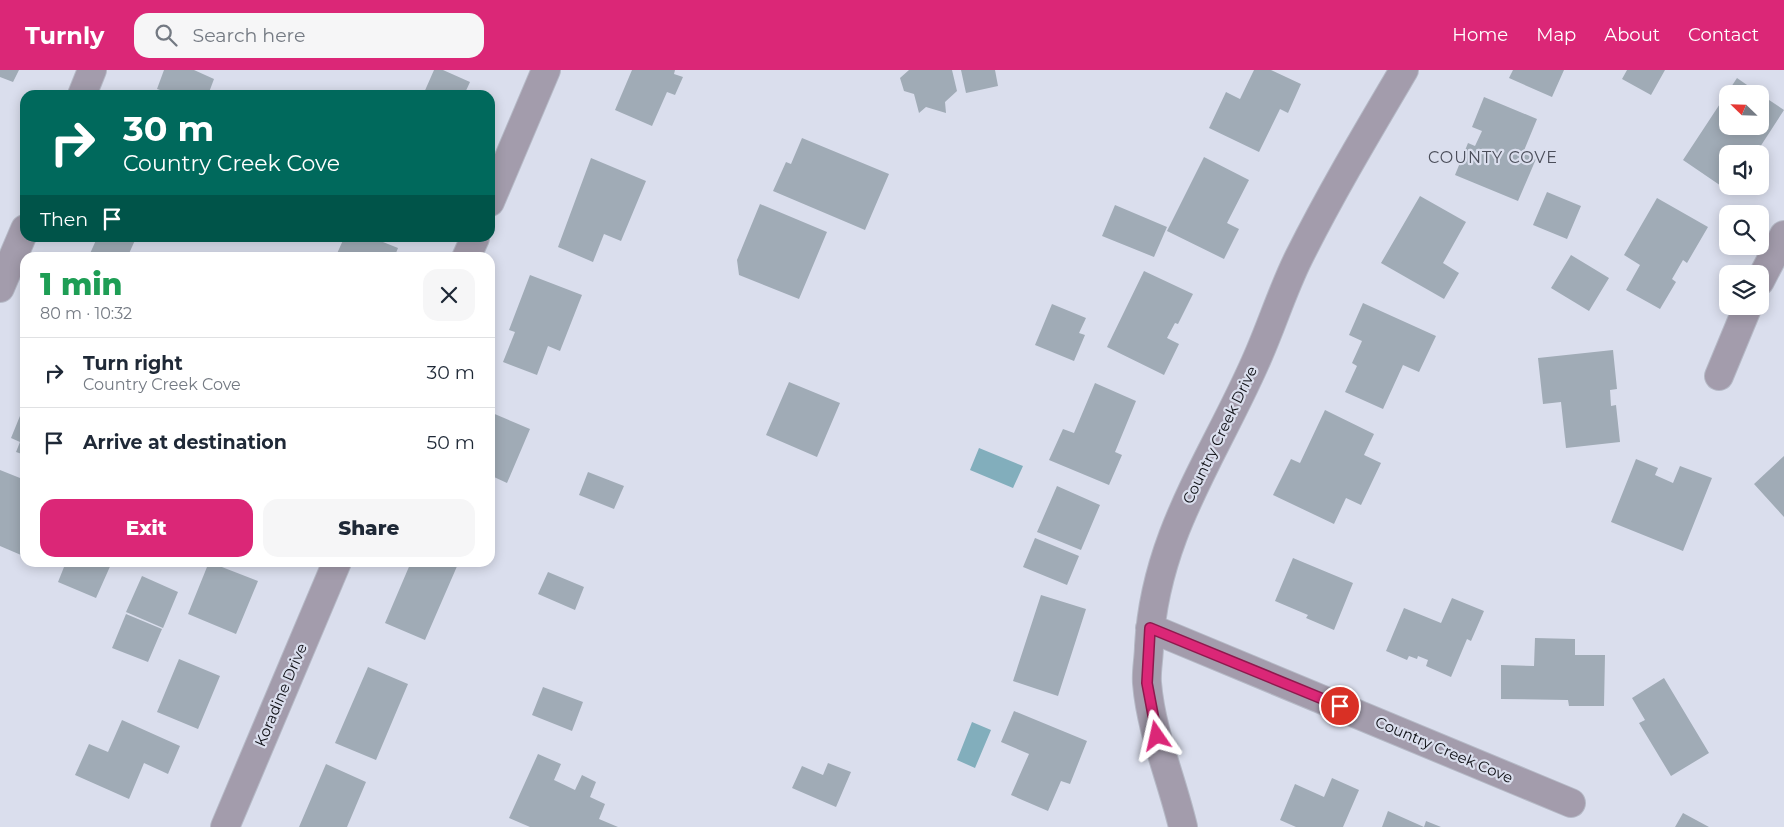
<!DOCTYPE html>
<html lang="en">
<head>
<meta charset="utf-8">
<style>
  :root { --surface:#fff; --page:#f6f6f7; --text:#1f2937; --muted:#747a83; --line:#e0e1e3; --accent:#db2777 }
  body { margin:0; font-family:Montserrat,sans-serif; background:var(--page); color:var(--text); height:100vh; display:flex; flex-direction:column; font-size:19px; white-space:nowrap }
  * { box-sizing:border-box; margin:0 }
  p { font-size:16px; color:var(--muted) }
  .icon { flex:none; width:28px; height:28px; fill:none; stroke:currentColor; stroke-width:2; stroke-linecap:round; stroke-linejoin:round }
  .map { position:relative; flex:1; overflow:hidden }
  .sheet { position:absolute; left:20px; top:182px; width:475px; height:315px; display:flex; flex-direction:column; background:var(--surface); border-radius:15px; box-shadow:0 2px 12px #0003 }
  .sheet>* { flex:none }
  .guide { position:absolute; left:20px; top:20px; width:475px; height:152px; border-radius:15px; box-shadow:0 2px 12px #0003; background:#00695c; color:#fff; overflow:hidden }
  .needle { width:32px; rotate:293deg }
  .tools { position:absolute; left:1719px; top:15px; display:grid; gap:10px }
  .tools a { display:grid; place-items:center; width:50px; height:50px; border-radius:10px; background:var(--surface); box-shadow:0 2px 12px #0003; font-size:25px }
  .pin { position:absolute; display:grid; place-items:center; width:42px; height:42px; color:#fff; margin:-21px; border:2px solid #fff; border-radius:50%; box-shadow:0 1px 5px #0007 }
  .me { position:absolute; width:55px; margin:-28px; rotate:349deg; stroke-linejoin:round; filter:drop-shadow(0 0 4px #0008) }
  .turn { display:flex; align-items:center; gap:18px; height:105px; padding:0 20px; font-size:22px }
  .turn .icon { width:65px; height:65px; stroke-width:2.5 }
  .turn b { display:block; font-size:35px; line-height:42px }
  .then { display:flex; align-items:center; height:48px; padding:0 20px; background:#0003; gap:10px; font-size:19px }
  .round { display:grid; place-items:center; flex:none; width:52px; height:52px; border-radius:15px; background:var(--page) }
  .summary { display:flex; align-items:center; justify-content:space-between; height:85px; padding:0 20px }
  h1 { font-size:30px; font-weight:800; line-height:38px; color:#1e9e55 }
  .button { display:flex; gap:10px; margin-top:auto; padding:10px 20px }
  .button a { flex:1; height:58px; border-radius:15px; background:var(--accent); color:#fff; font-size:20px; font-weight:800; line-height:58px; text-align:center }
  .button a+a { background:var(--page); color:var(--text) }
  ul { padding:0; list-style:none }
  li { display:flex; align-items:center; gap:15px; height:70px; padding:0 20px; border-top:1px solid var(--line) }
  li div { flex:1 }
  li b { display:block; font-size:19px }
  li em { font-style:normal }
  header { display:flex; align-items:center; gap:30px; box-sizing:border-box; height:70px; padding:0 25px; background:var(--accent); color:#fff }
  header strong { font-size:24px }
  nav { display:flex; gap:28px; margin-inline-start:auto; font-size:18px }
  .search { width:350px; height:45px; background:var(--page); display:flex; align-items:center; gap:12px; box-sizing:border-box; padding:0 18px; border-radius:15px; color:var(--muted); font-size:19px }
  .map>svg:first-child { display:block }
</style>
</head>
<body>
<header>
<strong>Turnly</strong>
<div class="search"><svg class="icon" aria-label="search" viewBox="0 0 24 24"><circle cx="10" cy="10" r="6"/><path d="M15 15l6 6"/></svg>Search here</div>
<nav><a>Home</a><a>Map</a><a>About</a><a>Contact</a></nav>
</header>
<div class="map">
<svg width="1784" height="757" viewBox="0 0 1784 757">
  <rect width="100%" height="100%" fill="#dadeed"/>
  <path fill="#82aebc" d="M979,378L1023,396L1013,418L970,400Z
    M972,652L991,660L975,698L957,690Z"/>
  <path fill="#a0abb6" d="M0,0H19L13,12L0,7Z
    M164,0H194L214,9L208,25H165L166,22L157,19Z
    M434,0H443L470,12L464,25H423Z
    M632,0H675L674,4L683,7L675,25L667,22L652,56L615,40Z
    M909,0H952L957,21L945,32L946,43L926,37L919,43L914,24L904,21L900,8Z
    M961,0H995L998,16L966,23Z
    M1254,0H1271L1301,14L1288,43L1280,39L1259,82L1209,58L1226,22L1240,29Z
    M1513,0H1564L1552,27L1509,8Z
    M1627,0H1665L1651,25L1622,9Z
    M1737,8L1760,24H1728V56H1760V24L1784,40L1760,77L1757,75L1751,84H1728V116H1730L1727,120L1683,90Z
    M1484,27L1537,49L1523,83L1536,89L1518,131L1455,105L1468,73L1475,76L1482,61L1472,57Z
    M802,68L889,104L865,160L773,121L786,92L791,94Z
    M1204,87L1249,110L1227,153L1239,159L1224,189L1167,161Z
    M591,88L646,111L621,171L604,164L593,192L558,177Z
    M1547,122L1581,136L1567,169L1533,155Z
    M1420,126L1466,152L1443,193L1459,203L1444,229L1381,193Z
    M1657,128L1708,157L1687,193L1683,190L1672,209L1676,212L1660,239L1626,220L1640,195L1624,185Z
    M760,134L827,162L799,229L739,205L737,190Z
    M1115,135L1167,157L1154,187L1102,166Z
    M97,168H136L127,188H88Z
    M344,168H373L398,178L394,188H335Z
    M1571,185L1609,208L1589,241L1551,218Z
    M1144,201L1193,224L1178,254L1175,253L1167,268L1179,274L1164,305L1107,277Z
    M530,205L582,225L560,281L548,276L537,305L503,292L515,262L509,260Z
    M1363,233L1436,266L1419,302L1403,295L1383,339L1345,322L1357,296L1352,293L1362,271L1349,265Z
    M1052,234L1086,248L1079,263L1085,265L1074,291L1035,275Z
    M1613,280L1617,319L1610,320L1611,336L1616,335L1620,372L1566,378L1561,332L1543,334L1538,288Z
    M789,312L840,333L817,387L766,365Z
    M1095,313L1136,331L1115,382L1122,385L1109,415L1049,390L1063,359L1074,363Z
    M1325,340L1374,364L1364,385L1381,393L1361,435L1346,428L1334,454L1273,425L1291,389L1300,393Z
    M22,341L25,343V385L16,382L20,372L11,368Z
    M490,342L530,359L507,413L494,407L490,416Z
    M1784,386V447L1754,414Z
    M1636,389L1658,398L1655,405L1673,413L1680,396L1712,408L1683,481L1611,452Z
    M0,400L25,410V476L21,485L0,476Z
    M588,402L624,416L614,439L579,425Z
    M1057,416L1100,435L1081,480L1037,462Z
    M1035,468L1079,486L1067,515L1023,497Z
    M1293,488L1353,513L1334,560L1306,548L1308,545L1275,531Z
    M66,492H112L96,528L58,512Z
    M209,492L258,511L236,564L188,544Z
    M411,492L458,494L425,570L385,553Z
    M548,502L584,517L575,540L538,524Z
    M142,506L178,522L163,558L126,542Z
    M1041,525L1086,539L1058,626L1013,611Z
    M1452,528L1484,541L1471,571L1467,569L1451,607L1426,596L1428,590L1418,586L1417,589L1409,586L1407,590L1386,581L1404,538L1441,553Z
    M126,544L162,559L148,592L112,578Z
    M1535,568L1575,569V585H1605L1604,636H1569L1568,630L1501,629V595L1534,596Z
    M179,589L220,606L198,659L157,642Z
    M368,597L408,614L376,690L335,673Z
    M1664,608L1709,683L1671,706L1639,653L1645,650L1632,628Z
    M543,617L583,632L572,661L532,645Z
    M1014,641L1087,671L1070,714L1061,711L1048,741L1011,725L1029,684L1001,672Z
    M122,650L180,676L168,704L144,693L129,729L75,705L89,674L108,682Z
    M538,684L561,694L554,710L575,720L582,705L596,712L590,727L605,734L599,749L618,757H530L509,748Z
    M828,693L851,702L836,737L792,718L802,696L823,705Z
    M326,694L366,712L347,757H299Z
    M1332,708L1359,720L1343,757H1296L1280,750L1295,714L1324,727Z
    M1388,741L1424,757L1426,751L1441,757H1382Z
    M1683,743L1709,757H1675Z"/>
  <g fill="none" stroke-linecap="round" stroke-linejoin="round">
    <g stroke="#b5b9c6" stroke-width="30">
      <path id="minor" d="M82,25L92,0
        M490,132L546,0
        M466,188L475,168
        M1760,211L1784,165
        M0,218L25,159
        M1719,306L1748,236
        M1150,558L1571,733
        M225,757L337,492
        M1183,757C1172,710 1151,662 1147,613C1146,601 1149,588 1149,576C1155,466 1212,390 1255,293C1271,258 1282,221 1299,187C1331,123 1368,61 1404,0"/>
    </g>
    <use href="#minor" stroke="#a39cac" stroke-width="28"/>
  </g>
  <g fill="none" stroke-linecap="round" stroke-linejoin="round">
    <g stroke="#8e194d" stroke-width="12">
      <path id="route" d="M1157,666L1147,613L1150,558L1340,636"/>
    </g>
    <use href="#route" stroke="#db2777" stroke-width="9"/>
  </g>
  <g text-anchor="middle" stroke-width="4.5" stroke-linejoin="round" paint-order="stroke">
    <g font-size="15" fill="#0d0e13" stroke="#dadeed">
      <text transform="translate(1220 365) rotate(-64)" y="5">Country Creek Drive</text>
      <text transform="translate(281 625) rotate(-67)" y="5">Koradine Drive</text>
      <text transform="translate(1444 680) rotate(23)" y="5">Country Creek Cove</text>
    </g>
    <g font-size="16" letter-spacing="1" fill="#4b4e5a" stroke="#dadeed">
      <text x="1493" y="93">COUNTY COVE</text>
    </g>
  </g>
</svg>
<div class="tools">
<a><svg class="needle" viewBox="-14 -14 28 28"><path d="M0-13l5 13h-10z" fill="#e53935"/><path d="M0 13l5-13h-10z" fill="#747a83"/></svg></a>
<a><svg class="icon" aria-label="sound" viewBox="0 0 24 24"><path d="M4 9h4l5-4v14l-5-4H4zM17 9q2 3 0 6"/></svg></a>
<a><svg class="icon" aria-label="search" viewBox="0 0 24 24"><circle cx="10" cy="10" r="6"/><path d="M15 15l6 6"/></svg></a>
<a><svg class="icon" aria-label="layers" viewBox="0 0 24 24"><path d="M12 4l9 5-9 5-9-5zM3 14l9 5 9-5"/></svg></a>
</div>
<div class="pin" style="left:1340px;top:636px;background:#d93025"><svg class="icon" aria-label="arrive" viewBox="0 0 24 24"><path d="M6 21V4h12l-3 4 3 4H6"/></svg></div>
<svg class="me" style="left:1157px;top:666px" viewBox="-20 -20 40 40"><path d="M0-17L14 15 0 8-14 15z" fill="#db2777" stroke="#fff" stroke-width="4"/></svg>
<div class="guide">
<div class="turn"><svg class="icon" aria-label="right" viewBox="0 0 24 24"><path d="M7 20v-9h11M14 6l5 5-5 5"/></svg><div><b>30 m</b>Country Creek Cove</div></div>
<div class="then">Then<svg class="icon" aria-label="arrive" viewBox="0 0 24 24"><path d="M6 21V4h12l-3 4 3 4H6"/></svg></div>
</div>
<section class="sheet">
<div class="summary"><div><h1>1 min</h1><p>80 m · 10:32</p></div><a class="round"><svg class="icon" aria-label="close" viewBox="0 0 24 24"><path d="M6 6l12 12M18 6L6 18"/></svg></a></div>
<ul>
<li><svg class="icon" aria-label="right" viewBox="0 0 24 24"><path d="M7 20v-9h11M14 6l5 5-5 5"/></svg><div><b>Turn right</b><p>Country Creek Cove</p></div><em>30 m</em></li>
<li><svg class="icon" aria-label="arrive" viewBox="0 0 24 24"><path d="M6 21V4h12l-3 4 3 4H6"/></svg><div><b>Arrive at destination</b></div><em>50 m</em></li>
</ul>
<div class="button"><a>Exit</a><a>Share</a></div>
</section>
</div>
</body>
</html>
